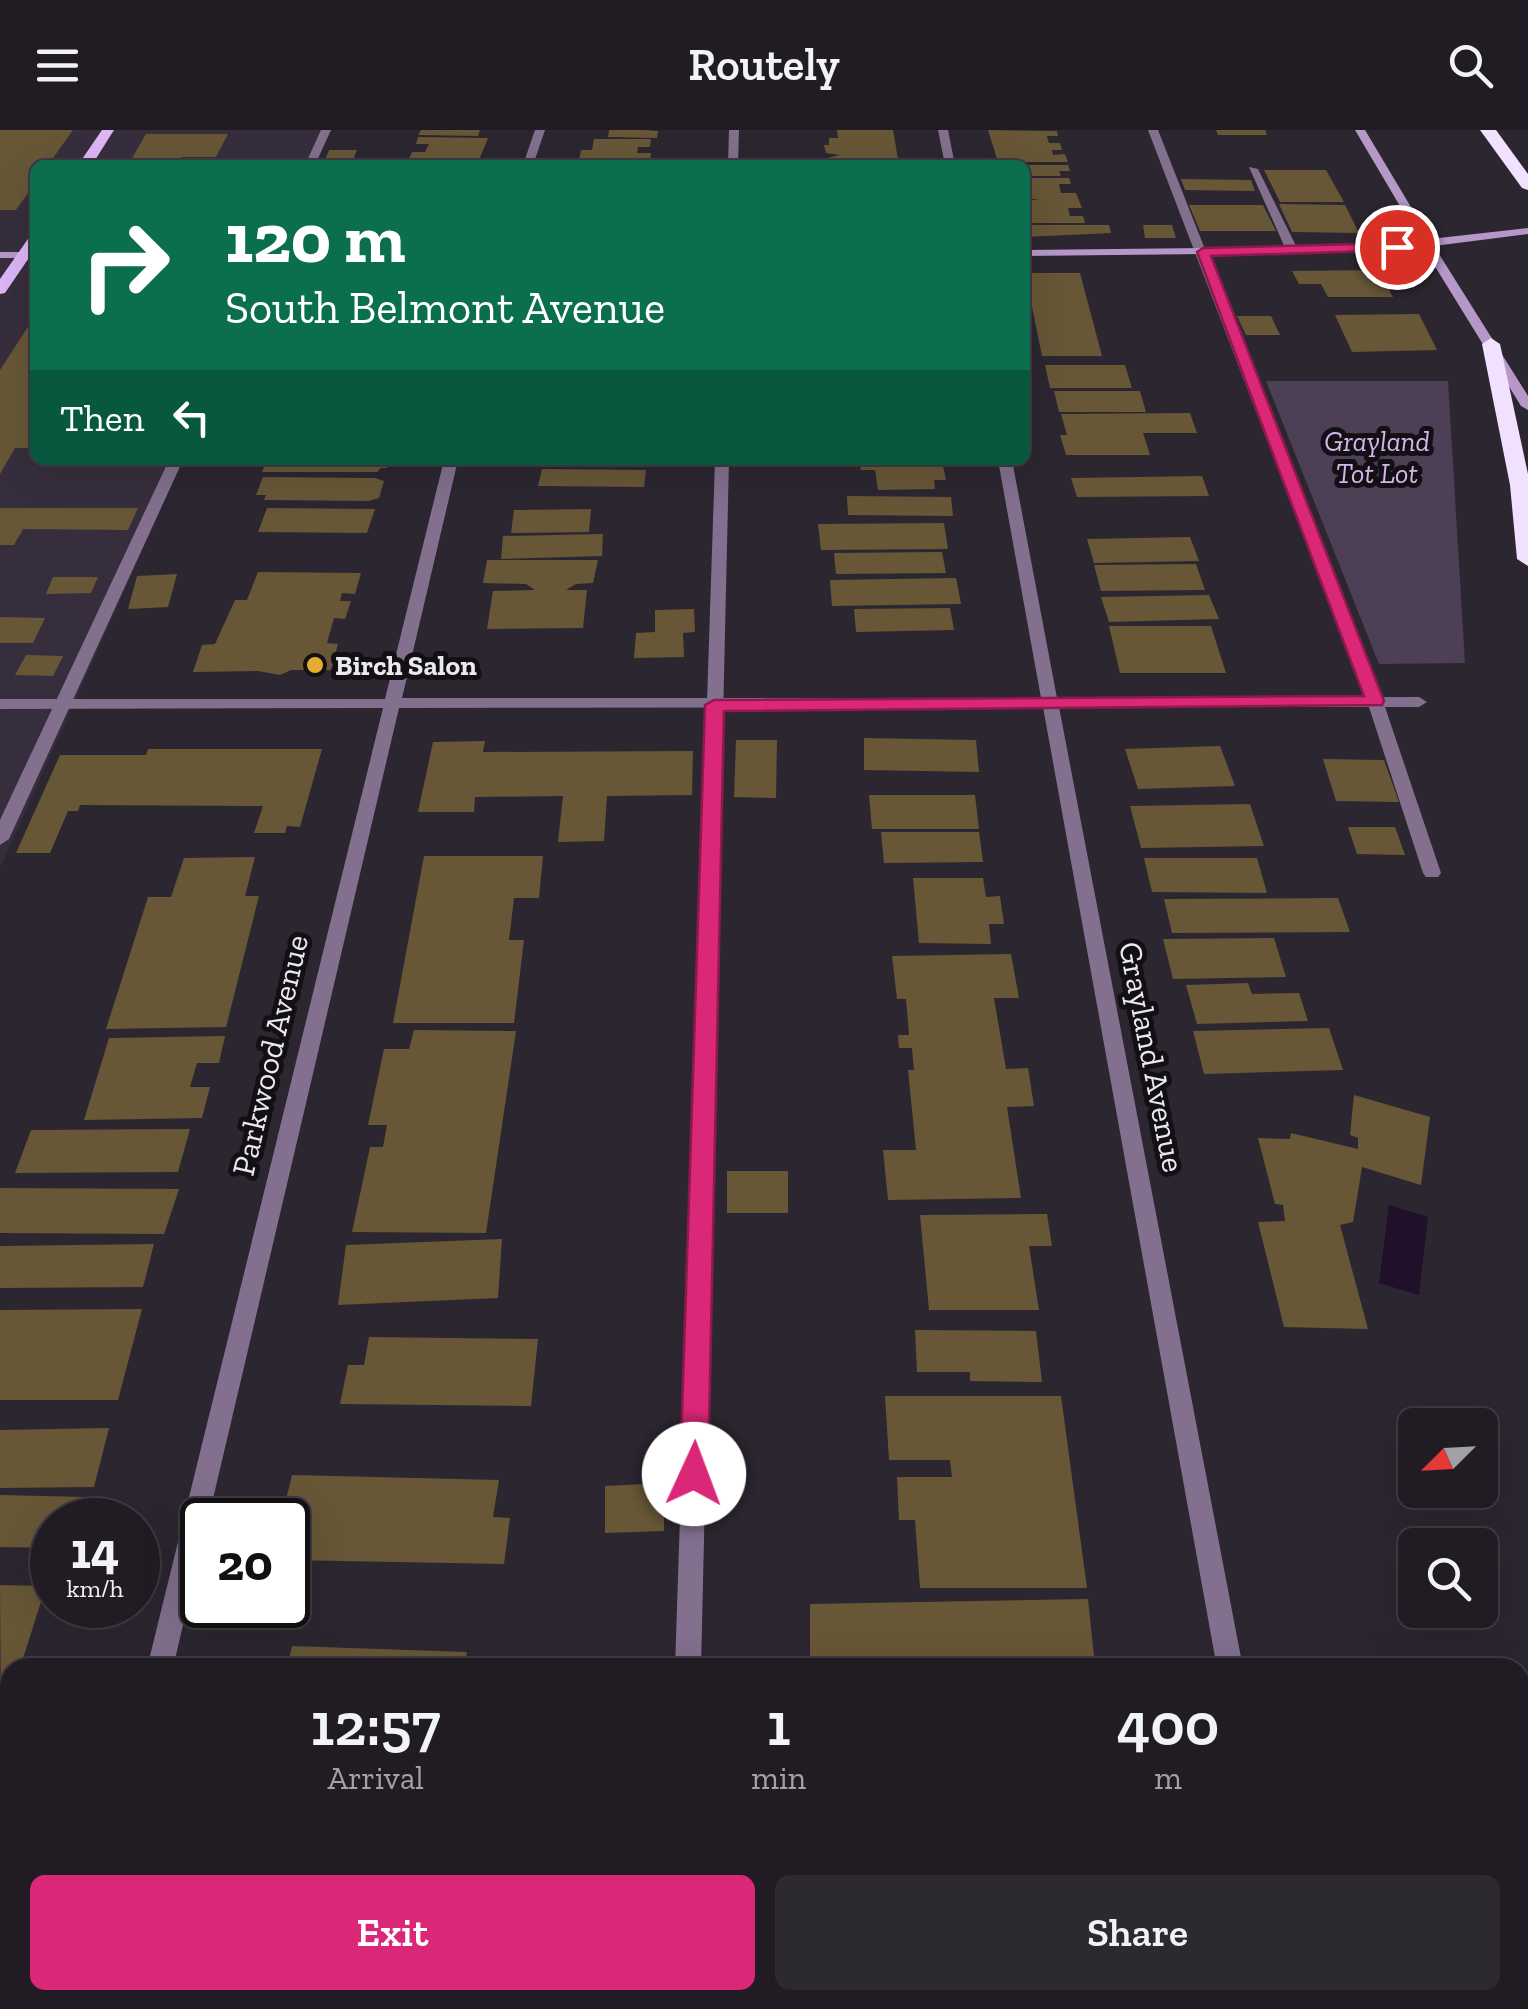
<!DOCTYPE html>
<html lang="en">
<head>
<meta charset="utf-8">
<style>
  :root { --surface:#211c24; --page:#2d2931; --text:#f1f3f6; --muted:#a2a1a6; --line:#3e3a41; --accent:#db2777 }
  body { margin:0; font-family:"Zilla Slab",serif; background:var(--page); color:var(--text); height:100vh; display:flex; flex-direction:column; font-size:38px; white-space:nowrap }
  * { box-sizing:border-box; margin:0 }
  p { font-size:32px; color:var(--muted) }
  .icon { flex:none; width:55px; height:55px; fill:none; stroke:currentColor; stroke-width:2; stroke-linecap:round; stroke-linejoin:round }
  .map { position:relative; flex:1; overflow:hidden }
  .panel { position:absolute; left:0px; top:1528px; width:1530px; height:352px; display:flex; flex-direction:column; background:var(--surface); border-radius:30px 30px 0 0; box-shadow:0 10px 40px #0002,0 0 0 2px var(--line) }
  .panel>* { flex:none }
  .banner { position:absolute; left:30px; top:30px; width:1000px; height:305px; border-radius:15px; box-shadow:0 10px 40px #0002,0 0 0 2px var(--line); background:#0b6e4f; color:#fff; overflow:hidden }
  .needle { width:65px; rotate:246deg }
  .tools { position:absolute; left:1398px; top:1278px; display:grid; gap:20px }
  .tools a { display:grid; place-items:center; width:100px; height:100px; border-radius:15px; background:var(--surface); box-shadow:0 10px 40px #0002,0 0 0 2px var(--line); font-size:50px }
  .speed { position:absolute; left:30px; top:1368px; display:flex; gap:20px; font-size:50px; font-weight:700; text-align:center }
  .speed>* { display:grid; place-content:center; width:130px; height:130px; border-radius:50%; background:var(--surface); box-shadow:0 10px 40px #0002,0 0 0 2px var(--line); line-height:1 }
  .speed small { font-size:25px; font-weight:400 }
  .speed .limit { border:5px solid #111; border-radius:15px; background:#fff; color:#111 }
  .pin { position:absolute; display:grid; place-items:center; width:85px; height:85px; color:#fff; margin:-42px; border:5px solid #fff; border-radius:50%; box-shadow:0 2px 10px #0007 }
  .me { position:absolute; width:110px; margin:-55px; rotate:2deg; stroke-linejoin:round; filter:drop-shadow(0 0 8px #0008) }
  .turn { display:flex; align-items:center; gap:35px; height:210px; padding:0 30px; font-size:45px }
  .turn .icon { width:130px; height:130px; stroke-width:2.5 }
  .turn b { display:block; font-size:70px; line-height:85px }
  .then { display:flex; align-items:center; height:95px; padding:0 30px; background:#0003; gap:20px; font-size:38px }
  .eta { display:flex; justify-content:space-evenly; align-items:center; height:170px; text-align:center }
  .eta b { font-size:60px; font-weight:600; line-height:70px }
  .action { display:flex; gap:20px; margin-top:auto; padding:20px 30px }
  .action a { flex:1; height:115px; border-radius:15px; background:var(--accent); color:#fff; font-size:40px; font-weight:600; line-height:115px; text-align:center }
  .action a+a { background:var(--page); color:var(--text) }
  header { display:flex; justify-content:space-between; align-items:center; height:130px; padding:0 30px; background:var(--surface); font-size:45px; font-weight:600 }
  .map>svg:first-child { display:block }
</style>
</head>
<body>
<header><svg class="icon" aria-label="menu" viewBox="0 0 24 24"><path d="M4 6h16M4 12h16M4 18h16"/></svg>Routely<svg class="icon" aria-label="search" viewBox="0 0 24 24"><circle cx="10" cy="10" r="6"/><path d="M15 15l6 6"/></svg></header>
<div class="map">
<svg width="1528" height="1879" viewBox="0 0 1528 1879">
  <rect width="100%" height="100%" fill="#2c2630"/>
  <path fill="#372e3d" d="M0,0H331L315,35H35V330H183L0,738Z"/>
  <path fill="#4d3f56" d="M1266,251H1448L1465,533L1379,534Z"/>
  <path fill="#201029" d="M1389,1075L1428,1087L1419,1165L1379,1153Z"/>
  <path fill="#675737" d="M0,0H73L48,35H35V53L16,80H0Z
    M421,0H480L478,6L418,5Z
    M609,0H644L658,1L657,8L608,7Z
    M837,0H893L899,35H828L827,28L840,25L826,23L824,15H829V8H838Z
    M988,0L1057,1L1058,6H1047L1048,10L1049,13H1060L1062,20H1052L1053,25L1065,24L1068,32H998Z
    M1216,0H1265L1267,5H1218Z
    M146,4H228L216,27H182L180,31H234L232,35H128Z
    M418,7L488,8L477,35H406L412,22H425L429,14H416Z
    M594,9H651L650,17H638L637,23H651L650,30H579L581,20H592Z
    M329,20H357L353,30H325Z
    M1025,35H1068L1070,41H1059L1061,46H1025Z
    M1264,40H1326L1344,72H1280Z
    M1025,48H1069L1071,54H1059L1061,63H1076L1082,78H1068L1069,83L1070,86H1083L1085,93H1025V71L1040,69H1025Z
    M1181,49L1251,50L1255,61L1185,60Z
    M1279,74L1345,75L1359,103L1292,102Z
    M1189,75H1263L1276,101H1200Z
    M1025,95H1109L1111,103L1025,107Z
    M1143,95H1172L1176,108H1145Z
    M1378,140L1393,167H1328L1321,154H1299L1292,141Z
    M1025,143H1080L1102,226H1042Z
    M1419,184L1437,220L1352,222L1335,185Z
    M35,186V318H15L0,344V240Z
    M1237,186H1271L1280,205H1246Z
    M1045,235H1125L1132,258H1050Z
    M1054,261H1140L1146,282H1059Z
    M1190,283L1197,303H1143L1150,325H1066L1060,305H1067L1061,284Z
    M267,330H390L387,338H380L378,342H262Z
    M859,330H932L933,336H943L946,350H934L935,359L878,360L875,340H861Z
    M542,339L646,340L644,357L538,356Z
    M1202,346L1209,366L1077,367L1071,348Z
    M263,347L375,348L384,351L379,368L368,371L264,370L266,365H256Z
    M847,366L951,367L953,386L848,385Z
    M0,378H138L128,400L23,399L14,415H0Z
    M267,378L375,379L367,403L258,402Z
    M591,379L589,402L511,403L514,380Z
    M944,393L948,419L821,420L818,394Z
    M603,404L602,426L501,429L503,406Z
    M1190,407L1199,431L1094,433L1087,409Z
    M942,422L946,443L836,444L834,423Z
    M487,430H598L593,453L576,454L566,460H587L583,498L487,499L493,461L535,460L526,454L483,453Z
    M1196,434L1205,460L1101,461L1094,435Z
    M258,442L361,443L355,464L342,463L340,471H351L345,489L334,488L327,513L338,514L331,540H291L280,545L258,541L193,542L202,515L215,514L235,470H247Z
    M177,444L168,477L128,479L137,446Z
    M53,447H98L91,463L46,464Z
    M956,448L961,474L832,476L830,450Z
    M1209,465L1219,489L1109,492L1101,467Z
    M950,478L954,500L856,502L854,479Z
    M694,479L695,502L683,503L684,527L634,528L636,503L655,502V480Z
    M0,487L45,488L33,513H0Z
    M1109,496H1211L1226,543H1120Z
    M26,525L63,526L53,546L15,545Z
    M864,608L976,610L979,642L864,640Z
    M736,610H777L776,668L734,667Z
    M485,611L483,622L693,621L692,665L607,666L604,711L558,712L563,666L475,667L474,682H418L433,612Z
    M1220,616L1235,656L1138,659L1125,619Z
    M148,619H322L300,697L287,696L285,703H254L263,676L80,675L78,681H68L50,723H16L60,625H146Z
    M1323,629L1384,630L1399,672L1336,671Z
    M869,665H975L979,699H872Z
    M1250,674L1264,716L1141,718L1130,676Z
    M1348,697H1395L1405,725L1357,724Z
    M881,702H979L983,732L884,733Z
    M424,726H543L539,768H514L509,810H524L514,893H393Z
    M255,727L245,766H259L226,897L106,899L148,767H171L184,728Z
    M1144,728H1257L1267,763L1152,762Z
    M913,748H983L986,767L1000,766L1004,794H989L991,814L919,813Z
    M1338,768L1350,802L1172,803L1164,769Z
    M1274,808L1286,847L1173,849L1163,809Z
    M1011,824L1019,868H994L1006,939L1028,938L1034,976L1007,977L1021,1068L888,1070L883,1020H916L908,940H914L912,918H899L898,905H909L906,869H897L892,826Z
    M1248,853L1252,864L1299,863L1308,891L1197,894L1186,855Z
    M1329,898L1343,940L1204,944L1193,901Z
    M414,900L516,901L486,1103L352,1102L370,1017H383L387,995H368L384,919H409Z
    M225,906L219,933H197L190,957H210L202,988L84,990L109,908Z
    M1354,965L1430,987L1421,1055L1362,1037L1353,1092L1340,1095L1368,1199L1284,1197L1258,1092L1285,1091L1283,1075L1275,1074L1258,1008L1290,1009L1291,1003L1358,1019V1008L1350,1005Z
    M190,999L178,1042L15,1043L31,1000Z
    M727,1041H788V1083H727Z
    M0,1058L179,1059L164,1104L0,1103Z
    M1047,1084L1052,1116H1029L1039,1180H929L920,1085Z
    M502,1109L498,1168L338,1175L346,1115Z
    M154,1114L143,1157L0,1158V1116Z
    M142,1179L118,1270H0V1180Z
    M915,1200L1036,1201L1042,1252L970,1251V1242H917Z
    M369,1207L538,1209L531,1276L340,1274L348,1235H364Z
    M885,1266H1061L1087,1458H920L915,1390H899L897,1347H952L950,1330H889Z
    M109,1298L94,1357L0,1358V1300Z
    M292,1345L499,1350L493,1387L510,1388L504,1434L288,1430V1390H281Z
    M664,1353V1401L605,1403V1356Z
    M0,1365L87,1367L80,1390H52V1418L0,1417Z
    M0,1455L46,1456L20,1538H10V1568L1,1597Z
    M1088,1469L1094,1526L810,1529V1474Z
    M292,1516L467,1522L464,1538H287Z
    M1096,1531L1097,1538H992V1534Z
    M0,1614H10V1667H0Z"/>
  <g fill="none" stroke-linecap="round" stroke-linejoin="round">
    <path fill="#82708e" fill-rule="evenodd" d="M321,0H331L315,35H305Z
      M729,0H739L738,35H728Z
      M1148,0H1158L1383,571L1441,743L1438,747H1426L1423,743L1367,571Z
      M1249,37L1258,39L1298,120L1296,122L1286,120Z
      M169,330H183L9,709L0,715V690Z
      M715,330H729L701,1538H675Z
      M664,1870H694V1879H664Z"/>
    <path fill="#82708e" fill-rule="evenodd" d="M535,0H545L533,35H523Z
      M938,0H948L955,35H945Z
      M444,330H458L402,568H1041L998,330H1012L1057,568L1419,567L1427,572L1419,577H1059L1243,1538H1217L1043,577L399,578L208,1390H202V1413L173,1538H147L383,578L0,579V569H385Z
      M64,1870H94L92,1879H62Z
      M1277,1870H1307L1308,1879H1278Z"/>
    <path fill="#b598c8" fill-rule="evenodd" d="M1355,0H1365L1430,109L1528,98V104L1434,116L1528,266V280L1521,276L1423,117L1376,122L1025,126V120L1376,116L1420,110Z
      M0,122H35V128H0Z"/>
    <path fill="#dcb6f5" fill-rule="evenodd" d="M102,0H114L92,35H78Z
      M35,105V119L5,163L0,164V149L30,106Z"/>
    <path fill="#f1e0fe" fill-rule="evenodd" d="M1480,0H1496L1528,44V60L1522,58Z
      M1491,208L1500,214L1528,344V436L1517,429L1510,355L1482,214Z"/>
  </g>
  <path fill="#db2777" stroke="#8e194d" stroke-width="2.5" d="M1397,113L1402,114V120L1211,126L1384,571L1382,575L724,581L708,1344L704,1352L694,1356L685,1352L680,1344L705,575L714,570L1364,566L1197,122L1203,118Z"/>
  <circle fill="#e4ae35" stroke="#131015" stroke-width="4" cx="315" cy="535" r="10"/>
  <g text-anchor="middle" stroke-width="10" stroke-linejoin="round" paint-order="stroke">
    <g font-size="28" font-style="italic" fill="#d5b5ea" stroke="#131015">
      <text x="1377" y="321">Grayland<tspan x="1377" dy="32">Tot Lot</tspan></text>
    </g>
    <g font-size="28" font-weight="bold" fill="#ebe8ee" stroke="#131015" text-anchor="start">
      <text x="335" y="545">Birch Salon</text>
    </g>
    <g font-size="32" fill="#ebe8ee" stroke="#131015">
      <text transform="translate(270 925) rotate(-77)" y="11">Parkwood Avenue</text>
      <text transform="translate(1152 927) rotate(79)" y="11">Grayland Avenue</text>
    </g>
  </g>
</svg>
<div class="tools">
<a><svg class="needle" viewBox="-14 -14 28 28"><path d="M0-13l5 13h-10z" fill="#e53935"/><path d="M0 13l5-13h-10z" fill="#a2a1a6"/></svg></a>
<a><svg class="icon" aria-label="search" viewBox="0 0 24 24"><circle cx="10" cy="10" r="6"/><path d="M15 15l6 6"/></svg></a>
</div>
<div class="speed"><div>14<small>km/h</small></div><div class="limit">20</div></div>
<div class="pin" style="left:1397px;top:117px;background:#d93025"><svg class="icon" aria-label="arrive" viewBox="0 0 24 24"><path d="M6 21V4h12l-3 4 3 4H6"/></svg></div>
<svg class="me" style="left:694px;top:1344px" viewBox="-20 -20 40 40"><circle r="19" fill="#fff"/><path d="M0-13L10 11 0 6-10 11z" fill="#db2777"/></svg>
<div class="banner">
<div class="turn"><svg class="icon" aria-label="right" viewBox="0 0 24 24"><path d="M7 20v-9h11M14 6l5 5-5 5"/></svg><div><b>120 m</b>South Belmont Avenue</div></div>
<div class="then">Then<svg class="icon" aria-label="left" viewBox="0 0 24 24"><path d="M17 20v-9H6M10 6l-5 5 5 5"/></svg></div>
</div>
<section class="panel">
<div class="eta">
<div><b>12:57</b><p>Arrival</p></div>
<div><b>1</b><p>min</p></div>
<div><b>400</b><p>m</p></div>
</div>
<div class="action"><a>Exit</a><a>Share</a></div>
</section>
</div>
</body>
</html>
